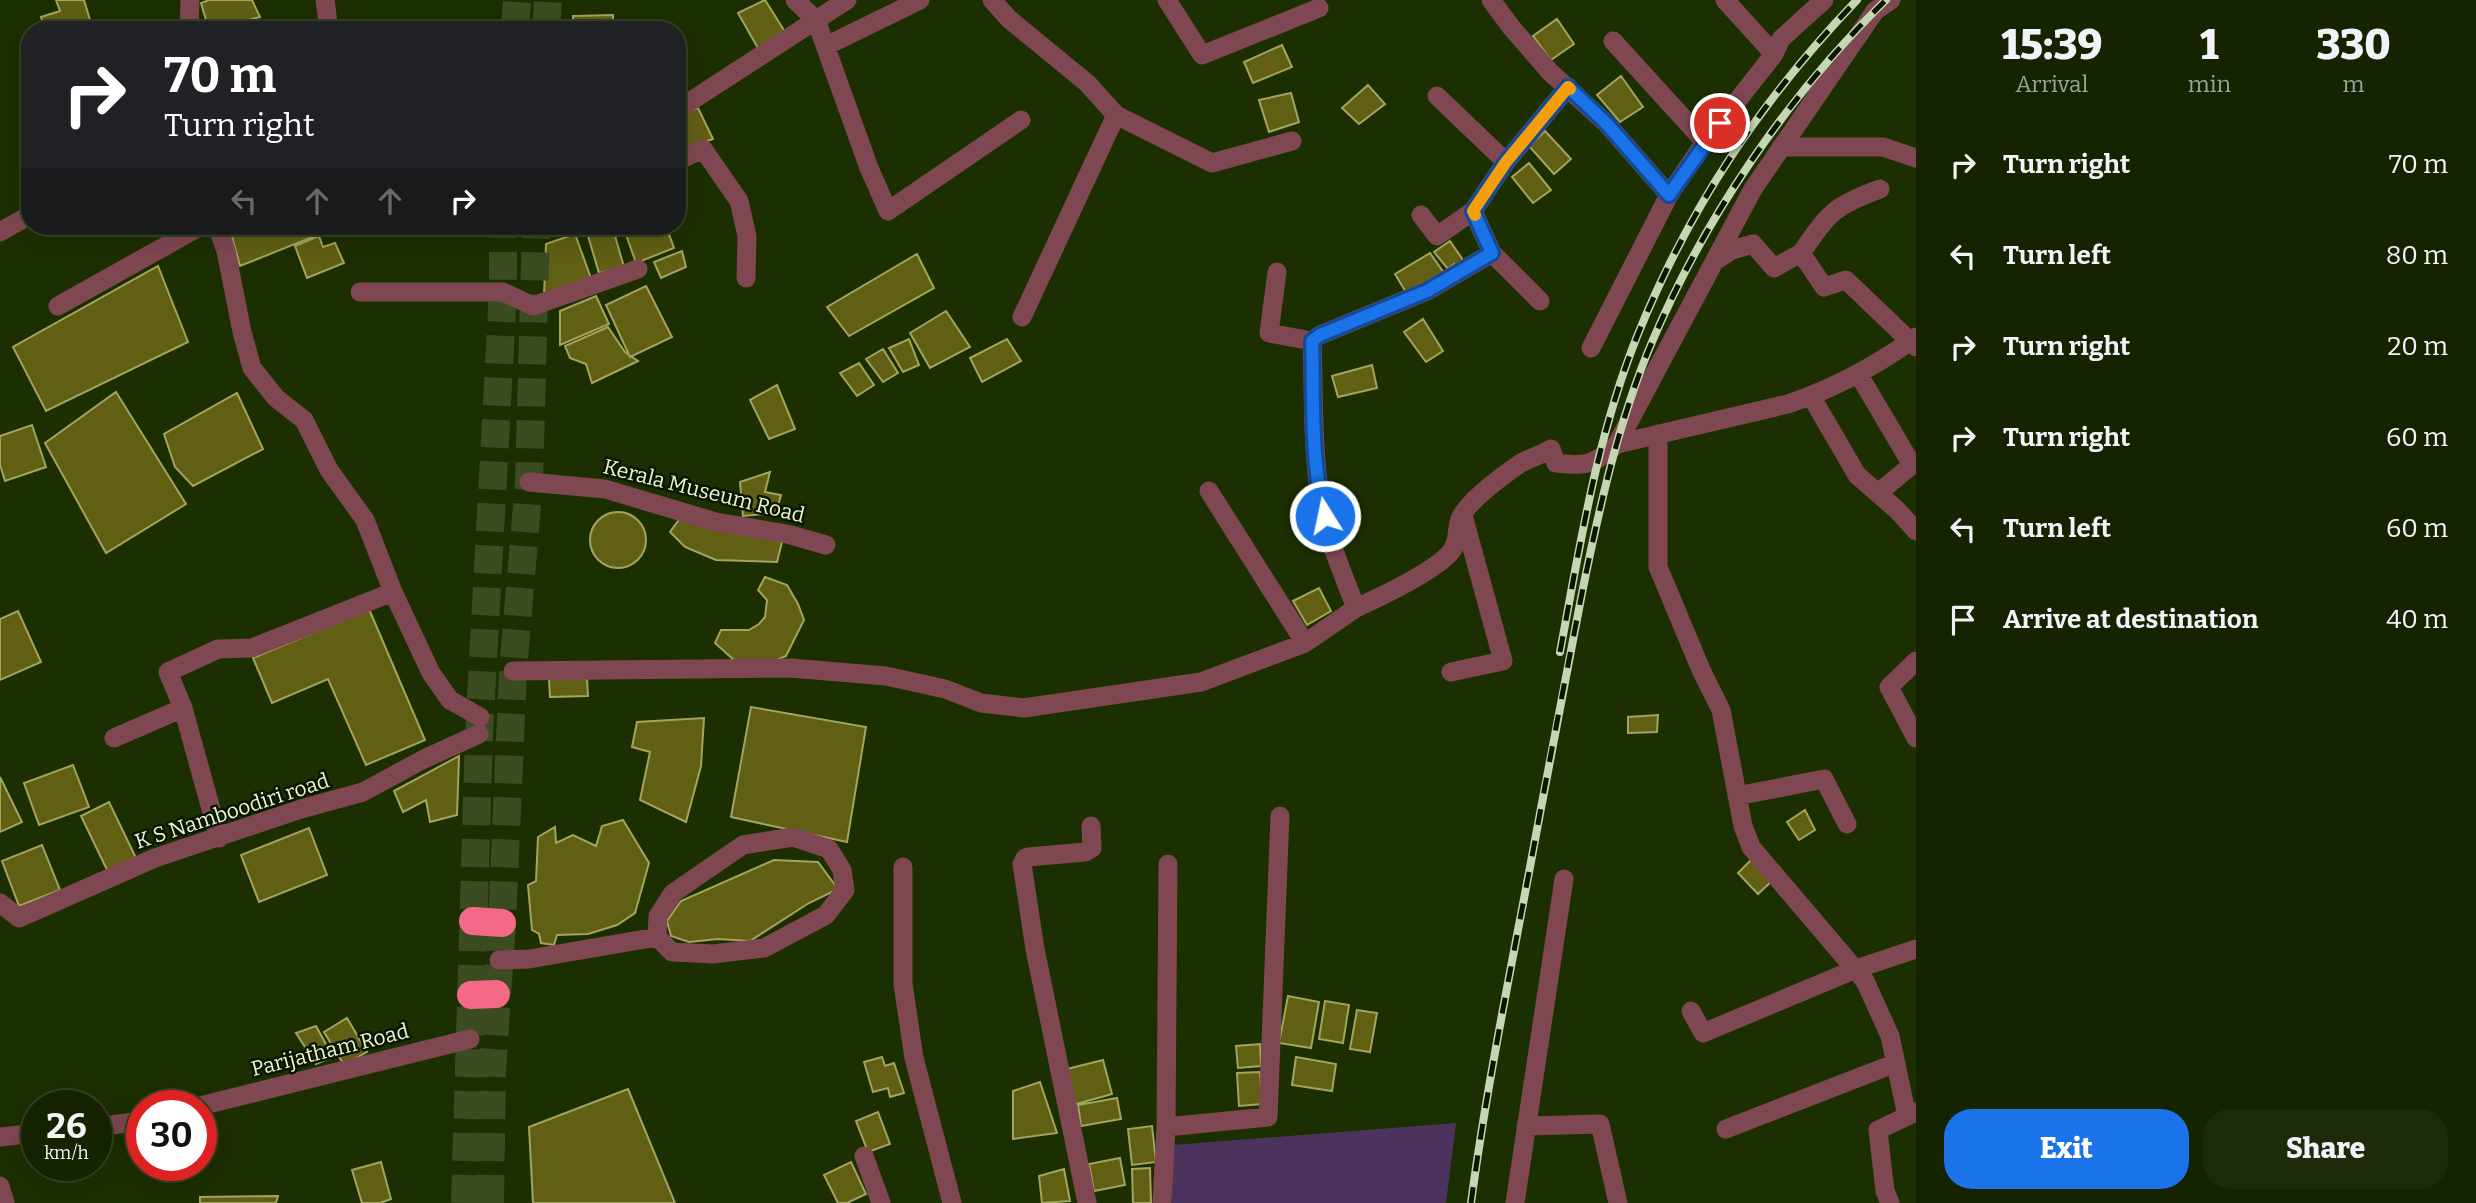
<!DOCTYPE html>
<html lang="en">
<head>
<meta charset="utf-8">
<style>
  :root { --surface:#152300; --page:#1e2b0a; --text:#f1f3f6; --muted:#9da499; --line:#344022; --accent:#1a73e8 }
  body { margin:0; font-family:Bitter,serif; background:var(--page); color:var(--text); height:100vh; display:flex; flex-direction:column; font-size:26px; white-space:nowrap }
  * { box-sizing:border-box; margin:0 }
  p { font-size:23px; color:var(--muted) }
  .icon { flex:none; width:38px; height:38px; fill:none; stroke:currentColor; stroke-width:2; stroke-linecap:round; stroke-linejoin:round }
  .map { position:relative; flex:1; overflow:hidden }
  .details { display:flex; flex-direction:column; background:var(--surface); width:560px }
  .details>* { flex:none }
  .guide { position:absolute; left:21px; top:21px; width:665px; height:214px; border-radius:28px; box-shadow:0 7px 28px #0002,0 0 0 2px var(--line); background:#202124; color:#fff; overflow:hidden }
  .speed { position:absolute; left:21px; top:1090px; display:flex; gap:14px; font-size:35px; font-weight:700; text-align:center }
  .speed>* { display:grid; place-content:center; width:91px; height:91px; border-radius:50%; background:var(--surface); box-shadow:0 7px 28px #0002,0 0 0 2px var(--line); line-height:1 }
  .speed small { font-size:18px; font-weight:400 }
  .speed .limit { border:10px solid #d22; background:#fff; color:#111 }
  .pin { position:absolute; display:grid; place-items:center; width:60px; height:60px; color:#fff; margin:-30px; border:4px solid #fff; border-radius:50%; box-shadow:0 2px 7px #0007 }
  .me { position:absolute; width:77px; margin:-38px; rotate:350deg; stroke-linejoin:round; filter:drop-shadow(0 0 5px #0008) }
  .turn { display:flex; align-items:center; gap:24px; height:147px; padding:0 28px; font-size:32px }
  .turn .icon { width:91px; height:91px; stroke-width:2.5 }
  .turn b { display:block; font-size:49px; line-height:60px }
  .lanes { display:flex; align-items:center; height:66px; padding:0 28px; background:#0003; justify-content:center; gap:35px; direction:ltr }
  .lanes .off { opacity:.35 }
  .eta { display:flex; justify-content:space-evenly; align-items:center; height:119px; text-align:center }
  .eta b { font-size:42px; font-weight:800; line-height:49px }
  .button { display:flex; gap:14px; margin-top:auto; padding:14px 28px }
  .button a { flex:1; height:80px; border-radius:28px; background:var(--accent); color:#fff; font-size:28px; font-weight:800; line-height:80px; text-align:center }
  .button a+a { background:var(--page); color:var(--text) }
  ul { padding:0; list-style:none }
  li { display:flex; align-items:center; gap:21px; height:91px; padding:0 28px }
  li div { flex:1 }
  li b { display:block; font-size:26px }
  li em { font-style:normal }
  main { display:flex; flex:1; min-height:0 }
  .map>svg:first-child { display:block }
</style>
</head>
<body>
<main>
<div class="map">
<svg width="1916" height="1203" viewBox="0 0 1916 1203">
  <rect width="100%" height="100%" fill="#1c2f00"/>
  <path fill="#4c335e" d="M1456,1123L1446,1203H1172V1145Z"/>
  <path fill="#605f14" stroke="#a3a45d" stroke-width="2" d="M56,0H84L93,30H45L41,17L60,11Z
    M209,0H252L260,17L209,30L201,3Z
    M765,0L787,35L759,50L738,13Z
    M613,15V30H573V16Z
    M1557,19L1574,44L1551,60L1533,36Z
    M1282,45L1292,67L1253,83L1244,62Z
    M1621,76L1643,107L1620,122L1597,95Z
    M1368,85L1385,104L1359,124L1342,108Z
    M1291,93L1299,122L1269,132L1259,100Z
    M698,108L713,139L681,150L677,142V115Z
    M1545,131L1571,159L1554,174L1529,146Z
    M1529,163L1551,190L1533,203L1512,177Z
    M229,226H311L315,236L240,266Z
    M635,226H666L674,248L636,263L624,229Z
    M613,229L624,267L599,273L588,236Z
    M575,234L592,281L544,296L546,244Z
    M319,236L323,247L335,243L344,263L307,278L295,246Z
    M1450,241L1465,263L1457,268L1454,264L1448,269L1434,252Z
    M682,251L686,267L661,278L654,262Z
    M1430,253L1444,273L1407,294L1395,274Z
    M917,254L934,288L849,336L827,307Z
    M158,266L188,342L46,411L13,347Z
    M646,286L672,337L630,357L606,305Z
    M596,296L609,324L560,345V311Z
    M946,311L970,347L930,368L910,333Z
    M1423,319L1443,351L1426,362L1404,332Z
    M608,327L625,352L638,361L592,383L586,364L570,358L565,346Z
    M909,339L919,365L903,372L889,348Z
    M1007,339L1021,361L982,382L970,358Z
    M883,349L898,373L883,382L866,359Z
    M859,363L874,385L857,396L840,373Z
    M1372,365L1377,388L1338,397L1332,376Z
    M777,385L795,429L769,439L750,400Z
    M116,392L186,504L106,553L45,443Z
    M237,393L263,449L193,486L175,467L164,434Z
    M32,425L46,467L5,481L0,465V436Z
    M770,472L765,492L781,495L776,513L743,516L740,482Z
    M590 540a28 28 0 1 1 56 0a28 28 0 1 1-56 0Z
    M681,517L782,542L777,562L716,560L685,547L670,532Z
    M765,577L787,585L798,604L804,620L786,656L772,662L735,661L715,643L721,630H749L759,624L765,617L767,600L758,590Z
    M1319,588L1331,611L1307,625L1293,601Z
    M369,609L425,740L366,765L328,679L272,703L253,658Z
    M18,611L41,662L0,680V619Z
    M587,678L588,696L550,697L549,679Z
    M751,707L866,727L847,842L731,817Z
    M1658,715L1657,732L1628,733V717Z
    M704,718L701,766L686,822L640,800L650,752L632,747L637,722Z
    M459,756L457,815L430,822L426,800L403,812L394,791Z
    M73,765L89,807L39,825L24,783Z
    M0,777L22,822L0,832Z
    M109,802L136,858L108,872L81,816Z
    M1805,810L1815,830L1799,840L1787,822Z
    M623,820L649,863L635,913L617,925L588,934L557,935L554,945L541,943L539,934L532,930L528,885L536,881L538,837L555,827L556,843L573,835L596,846L602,826Z
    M309,828L327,875L259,902L241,855Z
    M42,845L60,890L19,906L2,861Z
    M1753,858L1775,878L1758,894L1738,873Z
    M774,860L818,862L838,889L809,903L750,941L718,939L689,942L671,936L667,921L681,901Z
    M1288,996L1319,1002L1311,1048L1279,1043Z
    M1325,1001L1349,1005L1343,1043L1319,1039Z
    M1357,1010L1377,1013L1370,1052L1350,1049Z
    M347,1018L367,1052L344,1065L324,1032Z
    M316,1026L333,1057L316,1064L296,1033Z
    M1260,1044L1261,1066L1238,1068L1236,1046Z
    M882,1057L885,1066L894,1063L904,1093L890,1097L888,1088L873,1092L864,1062Z
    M1296,1057L1336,1064L1332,1091L1292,1085Z
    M1103,1060L1112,1094L1073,1105L1063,1070Z
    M1260,1072L1262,1104L1239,1106L1237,1073Z
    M1040,1082L1057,1133L1013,1139V1091Z
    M628,1089L675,1203H533L529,1127Z
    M1117,1098L1121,1119L1081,1126L1078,1105Z
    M878,1112L890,1144L868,1152L856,1121Z
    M1152,1126L1156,1162L1132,1165L1128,1129Z
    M1120,1158L1125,1185L1094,1191L1089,1164Z
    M381,1162L391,1199L380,1203H362L352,1170Z
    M851,1162L866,1194L847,1203H838L824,1175Z
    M1150,1168L1151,1203H1133L1132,1169Z
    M1064,1169L1070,1201L1042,1203L1039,1176Z
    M278,1196L276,1203H200V1197Z"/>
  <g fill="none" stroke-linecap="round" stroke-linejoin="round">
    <path stroke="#3b4d20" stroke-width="28" stroke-dasharray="28 14" stroke-linecap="butt" d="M515,30L517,0
      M546,30L548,0
      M465,1203L479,734L503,292V226
      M490,1203L492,1070L502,923L513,671L529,482L536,226"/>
    <path stroke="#7f4751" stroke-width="19" d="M325,0L329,30
      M795,0L816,20L847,0
      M992,0L1009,19L1087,83L1116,115L1212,163L1292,141
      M1167,0L1202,55L1319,8
      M1491,0L1511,27L1550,72L1606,123L1669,195
      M1725,0L1774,54
      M189,30L190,0
      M1613,41L1705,142
      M826,46L920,0
      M1437,96L1506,162
      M677,110L816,20L869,168L888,211L1021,120
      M1781,147H1883L1916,158
      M677,161L703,149L739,201L747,236L746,278
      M1421,215L1437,236L1473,211
      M217,226L226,251L242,332L252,368L276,398L304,420L329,470L365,520L393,592L431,673L450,700L480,717
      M0,232L30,215
      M1492,253L1540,301
      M1801,253C1829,213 1833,206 1880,189
      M1715,261L1732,250L1753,244L1774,268L1801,253L1824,287L1846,280L1916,347
      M1277,272L1269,333L1312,341
      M360,292H503L533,306L638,269
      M58,306L201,226
      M1022,317L1116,115
      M1591,348L1669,195L1705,142L1774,54L1781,39L1824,0
      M1859,375L1912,465L1916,463
      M1811,396L1857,475L1897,510L1916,531
      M1658,434V567L1702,672L1721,710L1743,826L1751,847L1865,981L1890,1036L1907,1116
      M1617,444L1788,404C1835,388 1876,366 1916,337
      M529,482L605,489L716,522L787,534L826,545
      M1209,491L1305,643
      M1878,493L1912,465
      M1356,608C1380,597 1433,572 1450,553C1460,541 1455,530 1461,517C1469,500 1505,474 1521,463C1530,458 1541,455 1551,449L1556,463C1587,467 1595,464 1617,444L1753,189L1875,11L1891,0
      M1916,661L1889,687L1916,738
      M513,671L791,668L886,676L945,689L981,703L1024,708L1201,682L1305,643L1356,608C1342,572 1326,535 1320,497C1312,446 1314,392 1312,341L1320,335L1427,291L1492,253L1473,211L1506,162L1568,87
      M1451,672L1503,661L1464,519
      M183,708L219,838
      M114,738L183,708L168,672L218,649L252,648L393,592
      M1737,796L1824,779L1847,824
      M903,867V984L914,1058L952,1203
      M0,903L19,918L155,858L301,809L363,792L424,759L479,734
      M499,960L529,959L657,937L672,952L713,954L764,948L826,915L845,890L842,870L829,849L793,837L743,845L673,893L658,916L657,937
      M1691,1011L1703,1033L1856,969L1916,949
      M200,1106L470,1039
      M1526,1126L1600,1124L1618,1203
      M96,1127L142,1121
      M1166,1127L1168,864
      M1726,1129L1896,1063
      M0,1137L37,1133
      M864,1156L881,1203
      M0,1186L5,1203
      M1087,1203L1035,949L1022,864L1025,858L1028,857L1085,852L1092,848L1091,826
      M1162,1203L1166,1127L1268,1117L1280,816
      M1515,1203L1564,879
      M1890,1203L1885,1191L1878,1130L1916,1112"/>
    <path stroke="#f46987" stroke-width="28" d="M473,921L502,923
      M471,995L496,994"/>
    <g stroke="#c5d6b3" stroke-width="8">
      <path id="rail" d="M1560,652C1580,545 1597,435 1638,334C1690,206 1762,99 1857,0
        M1471,1203C1488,1076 1515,950 1538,824C1552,747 1567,670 1582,593C1599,509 1618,422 1652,342C1705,217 1788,95 1886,0"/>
    </g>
    <use href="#rail" stroke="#0b1500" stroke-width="5" stroke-dasharray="16" stroke-linecap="butt"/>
  </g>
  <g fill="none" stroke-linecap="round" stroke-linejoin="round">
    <g stroke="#114b97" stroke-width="18">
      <path id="route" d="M1325,516C1310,461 1314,399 1312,341L1320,335L1427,291L1492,253L1473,211L1506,162L1568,87L1606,123L1669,195L1720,123"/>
    </g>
    <use href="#route" stroke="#1a73e8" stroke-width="12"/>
    <path stroke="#f59e0b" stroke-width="12" d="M1475,215L1473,211L1506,162L1568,87L1570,89"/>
  </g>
  <g text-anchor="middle" stroke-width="5" stroke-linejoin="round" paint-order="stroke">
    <g font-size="21" fill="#e8f8d8" stroke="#0b1500">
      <text transform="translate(704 491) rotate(14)" y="7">Kerala Museum Road</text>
      <text transform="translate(232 811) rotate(-18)" y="7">K S Namboodiri road</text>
      <text transform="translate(330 1050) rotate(-14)" y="7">Parijatham Road</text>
    </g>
  </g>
</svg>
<div class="speed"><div>26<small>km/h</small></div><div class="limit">30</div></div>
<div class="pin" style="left:1720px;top:123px;background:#d93025"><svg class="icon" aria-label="arrive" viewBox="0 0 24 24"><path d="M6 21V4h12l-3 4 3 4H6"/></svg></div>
<svg class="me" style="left:1325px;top:516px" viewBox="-20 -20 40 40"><circle r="17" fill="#1a73e8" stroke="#fff" stroke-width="3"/><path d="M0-11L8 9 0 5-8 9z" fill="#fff"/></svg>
<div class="guide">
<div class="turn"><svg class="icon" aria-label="right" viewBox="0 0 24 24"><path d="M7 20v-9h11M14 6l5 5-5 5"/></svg><div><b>70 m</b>Turn right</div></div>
<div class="lanes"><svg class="icon off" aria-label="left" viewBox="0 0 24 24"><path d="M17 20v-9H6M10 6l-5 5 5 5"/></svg><svg class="icon off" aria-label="ahead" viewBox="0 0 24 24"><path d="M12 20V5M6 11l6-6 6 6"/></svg><svg class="icon off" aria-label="ahead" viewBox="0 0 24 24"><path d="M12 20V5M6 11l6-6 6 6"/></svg><svg class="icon" aria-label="right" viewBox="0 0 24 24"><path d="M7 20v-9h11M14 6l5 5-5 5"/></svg></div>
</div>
</div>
<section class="details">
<div class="eta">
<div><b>15:39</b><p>Arrival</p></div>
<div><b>1</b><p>min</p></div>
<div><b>330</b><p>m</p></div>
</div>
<ul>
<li><svg class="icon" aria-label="right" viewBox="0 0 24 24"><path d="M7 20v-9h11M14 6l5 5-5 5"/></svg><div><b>Turn right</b></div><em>70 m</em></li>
<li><svg class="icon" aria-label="left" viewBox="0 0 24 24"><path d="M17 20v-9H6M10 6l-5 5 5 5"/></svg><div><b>Turn left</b></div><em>80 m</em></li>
<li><svg class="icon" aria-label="right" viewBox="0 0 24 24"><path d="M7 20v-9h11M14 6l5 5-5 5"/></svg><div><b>Turn right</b></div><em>20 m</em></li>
<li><svg class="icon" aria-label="right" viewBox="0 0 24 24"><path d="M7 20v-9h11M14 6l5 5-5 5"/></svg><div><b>Turn right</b></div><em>60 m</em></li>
<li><svg class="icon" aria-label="left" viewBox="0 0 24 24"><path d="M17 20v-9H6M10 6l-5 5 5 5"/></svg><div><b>Turn left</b></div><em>60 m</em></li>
<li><svg class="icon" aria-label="arrive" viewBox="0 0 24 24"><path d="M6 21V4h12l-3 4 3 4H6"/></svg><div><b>Arrive at destination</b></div><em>40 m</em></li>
</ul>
<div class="button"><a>Exit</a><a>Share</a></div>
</section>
</main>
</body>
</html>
